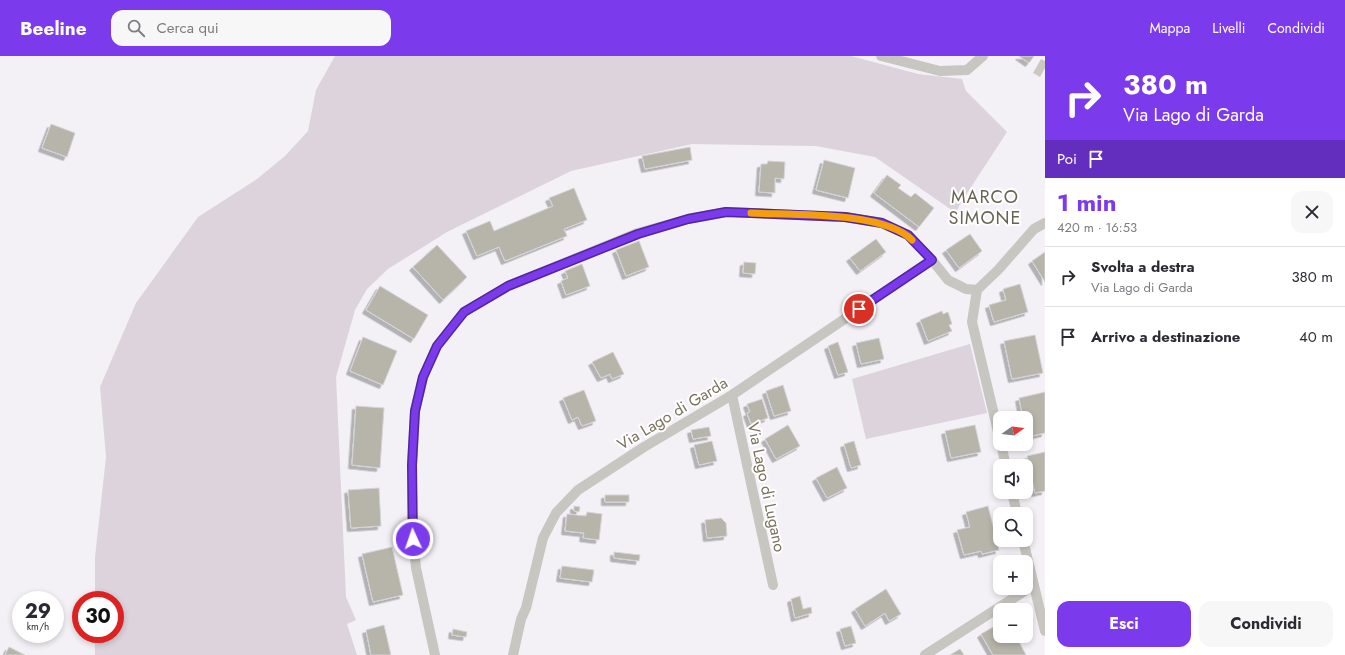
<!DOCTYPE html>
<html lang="it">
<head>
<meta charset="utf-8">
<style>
  :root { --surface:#fff; --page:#f7f7f7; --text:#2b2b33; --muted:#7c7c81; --line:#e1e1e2; --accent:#7c3aed }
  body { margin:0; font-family:Jost,sans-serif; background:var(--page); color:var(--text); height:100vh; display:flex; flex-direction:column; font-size:15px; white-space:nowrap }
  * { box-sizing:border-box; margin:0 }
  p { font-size:13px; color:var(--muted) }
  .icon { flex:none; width:22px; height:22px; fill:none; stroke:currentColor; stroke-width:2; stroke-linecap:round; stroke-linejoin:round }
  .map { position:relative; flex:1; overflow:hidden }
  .side { display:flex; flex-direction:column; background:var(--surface); width:300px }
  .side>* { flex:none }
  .hud { background:#7c3aed; color:#fff; overflow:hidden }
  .needle { width:26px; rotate:75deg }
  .tools { position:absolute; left:993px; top:355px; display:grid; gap:8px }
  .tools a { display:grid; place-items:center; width:40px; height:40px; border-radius:8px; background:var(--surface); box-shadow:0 2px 6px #0003; font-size:20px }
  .speed { position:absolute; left:12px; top:535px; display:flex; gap:8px; font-size:20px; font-weight:700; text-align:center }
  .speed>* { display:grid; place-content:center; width:52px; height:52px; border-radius:50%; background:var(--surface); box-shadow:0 2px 6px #0003; line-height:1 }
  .speed small { font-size:10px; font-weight:400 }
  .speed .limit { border:6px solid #d22; background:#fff; color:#111 }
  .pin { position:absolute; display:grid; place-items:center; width:34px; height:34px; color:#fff; margin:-17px; border:2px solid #fff; border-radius:50%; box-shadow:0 1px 4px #0007 }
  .me { position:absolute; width:44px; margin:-22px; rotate:357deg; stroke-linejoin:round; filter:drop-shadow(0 0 3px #0008) }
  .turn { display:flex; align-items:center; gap:14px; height:84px; padding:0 12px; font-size:18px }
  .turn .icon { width:52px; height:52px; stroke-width:2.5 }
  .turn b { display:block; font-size:28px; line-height:34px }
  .then { display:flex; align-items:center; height:38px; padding:0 12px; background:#0003; gap:8px; font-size:15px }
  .round { display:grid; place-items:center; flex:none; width:42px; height:42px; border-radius:12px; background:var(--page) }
  .headline { display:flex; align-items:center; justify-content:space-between; height:68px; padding:0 12px }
  h1 { font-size:24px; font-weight:700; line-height:30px; color:var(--accent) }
  .action { display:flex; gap:8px; margin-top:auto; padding:8px 12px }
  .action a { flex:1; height:46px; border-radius:12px; background:var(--accent); color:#fff; font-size:16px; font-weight:700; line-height:46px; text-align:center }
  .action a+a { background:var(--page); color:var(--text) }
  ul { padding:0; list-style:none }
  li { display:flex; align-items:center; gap:12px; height:60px; padding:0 12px; border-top:1px solid var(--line) }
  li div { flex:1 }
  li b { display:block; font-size:15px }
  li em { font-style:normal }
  header { display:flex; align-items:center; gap:24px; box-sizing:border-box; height:56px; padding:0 20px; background:var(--accent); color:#fff }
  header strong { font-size:19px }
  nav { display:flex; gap:22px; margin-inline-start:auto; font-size:14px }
  .search { width:280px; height:36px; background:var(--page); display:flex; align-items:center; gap:10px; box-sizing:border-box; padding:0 14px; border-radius:12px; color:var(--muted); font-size:15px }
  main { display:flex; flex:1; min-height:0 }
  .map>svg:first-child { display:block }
</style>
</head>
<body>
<header>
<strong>Beeline</strong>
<div class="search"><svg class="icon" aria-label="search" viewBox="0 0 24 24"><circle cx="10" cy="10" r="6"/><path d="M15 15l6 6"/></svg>Cerca qui</div>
<nav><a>Mappa</a><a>Livelli</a><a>Condividi</a></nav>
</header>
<main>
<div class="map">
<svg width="1045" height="599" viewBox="0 0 1045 599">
  <defs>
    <filter id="shadow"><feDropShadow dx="-3.5" dy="3.5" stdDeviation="0" flood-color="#0004"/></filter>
  </defs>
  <rect width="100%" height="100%" fill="#f3f1f5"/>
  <path fill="#dcd3dc" d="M335,0H851L918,18L962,23L966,35L1007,76L960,148L956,157L875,101L816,90L692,88L571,115L447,176L388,213L367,233L355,254L336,321L346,541L356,564L347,568L357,599H95V578H115V544H95V501L106,401L100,331L136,247L198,161L257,123L285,100L308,75L316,34Z
    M970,288L987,357L866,383L852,323Z"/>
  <path fill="#cdc8be" d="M1041,3L1045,5V12L1040,21L1033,17Z"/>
  <path fill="#b7b4aa" stroke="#d5d4d7" filter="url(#shadow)" d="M1019,0H1034L1029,7Z
    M51,68L75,77L67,101L42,92Z
    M690,91L692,104L645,113L642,100Z
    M824,104L855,112L848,142L816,134Z
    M768,105L785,106L784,123L775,122V137L759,136L761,108H767Z
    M887,119L901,129L898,132L911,141L915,137L934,152L919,171L874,137Z
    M574,132L587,164L564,173L567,180L505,205L499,191L477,200L466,175L490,165L494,175L553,150L549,142Z
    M970,178L982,195L959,212L946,194Z
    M876,183L886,196L860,215L850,202Z
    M639,185L649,211L626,220L616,194Z
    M437,189L467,221L443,244L413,211Z
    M1045,196V226L1032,205Z
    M744,206L756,207L755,218L743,217Z
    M582,208L590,230L566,239L561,225L568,222L565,215Z
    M1020,228L1028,256L994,266L989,249L1006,244L1003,233Z
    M380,230L428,259L414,283L366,254Z
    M942,255L943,258L948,256L952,268L949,269L952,275L928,285L920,264Z
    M1035,279L1043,317L1012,323L1004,285Z
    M363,281L397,295L383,329L350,315Z
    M879,282L884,303L861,308L856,287Z
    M838,286L848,316L838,319L828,290Z
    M613,296L624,318L612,323L610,318L601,322L592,306Z
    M783,329L791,355L774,360L766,335Z
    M584,334L596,365L582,370L578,361L572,364L563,342Z
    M1045,336V377L1027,381L1026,362H1023L1019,342Z
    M762,343L768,362L751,368L747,357L750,356L747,348Z
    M356,350L384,352L380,412L352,409Z
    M788,369L800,390L776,403L765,383Z
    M975,369L981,396L951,402L945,375Z
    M709,371L711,380L693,383L691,374Z
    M712,385L717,405L699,409L694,389Z
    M854,385L861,409L851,412L844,388Z
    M1045,396V435L1035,437L1027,400Z
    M837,411L847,432L827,442L816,422Z
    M379,432L381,470L351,472L348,434Z
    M605,439H629V446H605Z
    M574,450L580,451L579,456L574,455Z
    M988,450L999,494L982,498L981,495L964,499L957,474L970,471L966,456Z
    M587,456L602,458L599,484L583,482L584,477L565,475L567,458L586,460Z
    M721,462L726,467L727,480L707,482L705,464Z
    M392,491L403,539L373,546L362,498Z
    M614,496L640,499L639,505L614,502Z
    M562,510L594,514L592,526L560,522Z
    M886,533L901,558L889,565L885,557L865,570L855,553Z
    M800,540L803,553L811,551L812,557L795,562L791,543Z
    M1000,567V580H1024L1018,584L1026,599H993L981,578Z
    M384,569L391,599H371L366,574Z
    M851,570L856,587L845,590L840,573Z
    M453,573L467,576L466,581L452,579Z
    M9,591L25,599H5Z
    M960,593L964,599H950Z"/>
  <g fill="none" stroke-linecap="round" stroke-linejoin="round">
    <path stroke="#c7c6c0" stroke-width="10" d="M881,0L940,15L967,14L983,0
      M977,234L972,266L1000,384
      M732,339L773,529
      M1001,388L1006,410
      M1012,436L1017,458
      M1023,484L1045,575
      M435,599L416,512L412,468V409L415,355L423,321L437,290L464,256L508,230L638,177L688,163L726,156L845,161L882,167L908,179L932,204L948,224L966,233L977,234L998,214L1034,173L1045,167
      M513,599L521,563L526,552L543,482L556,457L578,434L644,391L732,339L932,204
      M925,599L1034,529"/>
  </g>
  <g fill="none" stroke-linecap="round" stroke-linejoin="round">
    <g stroke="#51269a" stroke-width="10">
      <path id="route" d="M413,483L412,409L415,355L423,321L437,290L464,256L508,230L638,178L688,163L726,156L845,161L882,167L908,179L932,204L859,253"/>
    </g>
    <use href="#route" stroke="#7c3aed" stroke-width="7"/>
    <path stroke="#f59e0b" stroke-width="7" d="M751,157C791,159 884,155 912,184"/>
  </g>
  <g text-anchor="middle" stroke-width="4" stroke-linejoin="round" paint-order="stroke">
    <g font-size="16" fill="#78725c" stroke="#fff">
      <text transform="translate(672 357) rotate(-31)" y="6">Via Lago di Garda</text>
      <text transform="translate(767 431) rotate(78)" y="6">Via Lago di Lugano</text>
    </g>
    <g font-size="18" letter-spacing="1" fill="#686452" stroke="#fff">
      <text x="985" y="147">MARCO<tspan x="985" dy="21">SIMONE</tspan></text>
    </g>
  </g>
</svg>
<div class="tools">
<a><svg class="needle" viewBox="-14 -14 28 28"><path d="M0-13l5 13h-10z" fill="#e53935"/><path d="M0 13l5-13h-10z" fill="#7c7c81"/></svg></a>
<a><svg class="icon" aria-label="sound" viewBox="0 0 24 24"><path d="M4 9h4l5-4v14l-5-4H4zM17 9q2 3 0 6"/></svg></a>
<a><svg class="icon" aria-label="search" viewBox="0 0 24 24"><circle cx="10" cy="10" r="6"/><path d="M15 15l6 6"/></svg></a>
<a>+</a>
<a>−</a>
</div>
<div class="speed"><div>29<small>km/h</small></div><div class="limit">30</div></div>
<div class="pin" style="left:859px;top:253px;background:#d93025"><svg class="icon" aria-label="arrive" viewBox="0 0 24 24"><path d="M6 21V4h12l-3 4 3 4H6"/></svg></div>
<svg class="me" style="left:413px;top:483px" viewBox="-20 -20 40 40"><circle r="17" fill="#7c3aed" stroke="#fff" stroke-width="3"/><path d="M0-11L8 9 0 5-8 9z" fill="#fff"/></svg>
</div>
<section class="side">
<div class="hud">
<div class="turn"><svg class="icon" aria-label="right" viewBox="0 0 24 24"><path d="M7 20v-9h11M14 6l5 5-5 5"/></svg><div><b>380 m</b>Via Lago di Garda</div></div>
<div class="then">Poi<svg class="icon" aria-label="arrive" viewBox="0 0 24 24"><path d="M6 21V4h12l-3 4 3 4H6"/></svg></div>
</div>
<div class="headline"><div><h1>1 min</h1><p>420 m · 16:53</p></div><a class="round"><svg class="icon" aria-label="close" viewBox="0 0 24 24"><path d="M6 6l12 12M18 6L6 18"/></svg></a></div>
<ul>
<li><svg class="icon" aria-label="right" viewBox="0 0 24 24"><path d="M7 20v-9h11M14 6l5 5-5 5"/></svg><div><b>Svolta a destra</b><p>Via Lago di Garda</p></div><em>380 m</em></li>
<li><svg class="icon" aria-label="arrive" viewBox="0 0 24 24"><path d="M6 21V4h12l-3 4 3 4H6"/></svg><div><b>Arrivo a destinazione</b></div><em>40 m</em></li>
</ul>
<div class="action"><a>Esci</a><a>Condividi</a></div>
</section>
</main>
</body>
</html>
